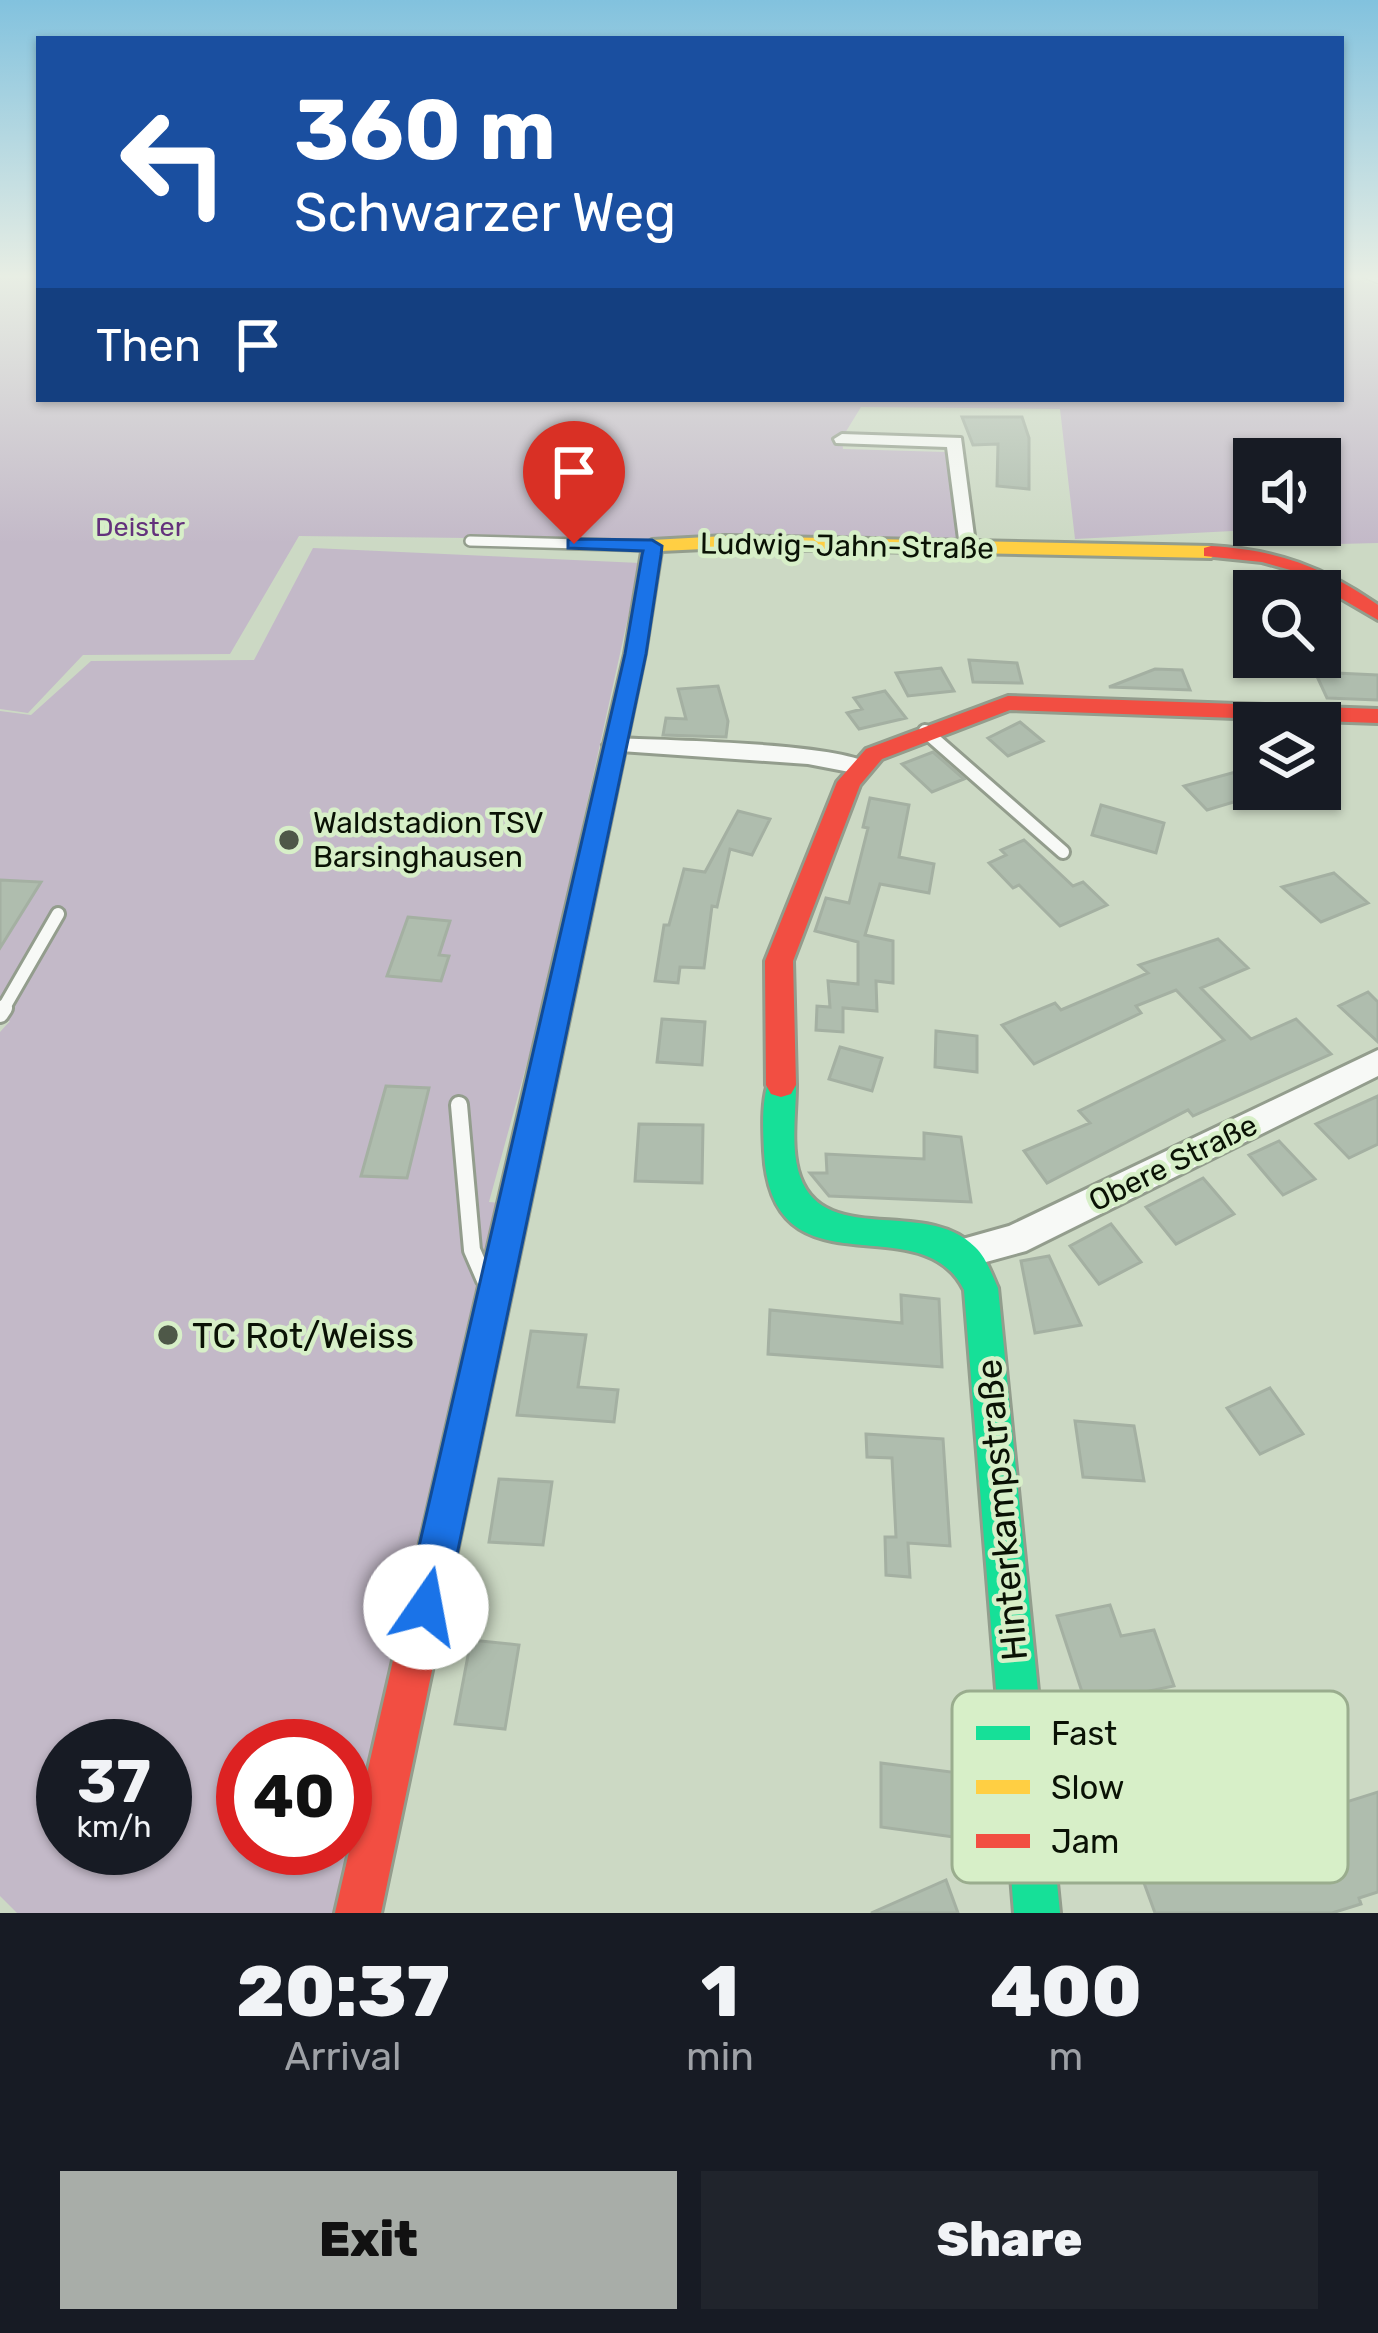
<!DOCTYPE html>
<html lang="en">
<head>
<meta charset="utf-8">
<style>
  :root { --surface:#171b24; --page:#20242c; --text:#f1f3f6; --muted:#9ea1a6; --accent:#a8ada8 }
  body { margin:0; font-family:Rubik,sans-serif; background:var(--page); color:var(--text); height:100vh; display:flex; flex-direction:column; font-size:45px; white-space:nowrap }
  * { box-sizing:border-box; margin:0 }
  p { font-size:39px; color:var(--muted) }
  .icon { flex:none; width:66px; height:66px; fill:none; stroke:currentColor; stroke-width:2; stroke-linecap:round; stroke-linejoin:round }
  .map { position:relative; height:1913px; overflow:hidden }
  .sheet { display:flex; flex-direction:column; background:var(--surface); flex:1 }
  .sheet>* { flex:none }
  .guide { position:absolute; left:36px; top:36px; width:1308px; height:366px; border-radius:0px; box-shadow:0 3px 9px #0004; background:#1a4fa0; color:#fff; overflow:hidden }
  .controls { position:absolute; left:1233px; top:438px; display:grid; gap:24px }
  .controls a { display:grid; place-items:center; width:108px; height:108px; border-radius:0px; background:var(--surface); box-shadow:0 3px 9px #0004; font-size:60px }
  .speed { position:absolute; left:36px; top:1719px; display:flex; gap:24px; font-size:60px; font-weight:700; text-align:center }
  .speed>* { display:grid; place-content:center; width:156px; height:156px; border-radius:50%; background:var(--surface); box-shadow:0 3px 9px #0004; line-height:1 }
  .speed small { font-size:30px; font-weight:400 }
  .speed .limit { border:18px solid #d22; background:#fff; color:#111 }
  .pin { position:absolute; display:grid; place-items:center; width:102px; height:102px; color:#fff; margin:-123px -51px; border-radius:50% 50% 50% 0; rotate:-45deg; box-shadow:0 0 12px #0007 }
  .pin .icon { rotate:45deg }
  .me { position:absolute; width:132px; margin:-66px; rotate:12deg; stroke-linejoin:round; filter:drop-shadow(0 0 9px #0008) }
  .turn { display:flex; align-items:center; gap:42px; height:252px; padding:0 60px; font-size:54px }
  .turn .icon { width:156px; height:156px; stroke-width:2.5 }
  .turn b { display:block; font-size:84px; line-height:102px }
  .then { display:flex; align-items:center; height:114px; padding:0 60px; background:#0003; gap:24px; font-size:45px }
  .eta { display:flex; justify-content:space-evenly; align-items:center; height:204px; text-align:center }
  .eta b { font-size:72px; font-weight:800; line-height:84px }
  .action { display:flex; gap:24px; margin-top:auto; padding:24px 60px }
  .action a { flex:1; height:138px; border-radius:0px; background:var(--accent); color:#111; font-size:48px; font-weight:800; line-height:138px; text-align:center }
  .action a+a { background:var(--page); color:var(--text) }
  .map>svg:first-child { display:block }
</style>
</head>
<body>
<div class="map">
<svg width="1378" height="1913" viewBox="0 0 1378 1913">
  <rect width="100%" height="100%" fill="#ccd9c4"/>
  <path fill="#c3b9c8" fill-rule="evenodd" d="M0,275H39V399H1341V275L1378,286V543L1298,545L1274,529L1075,539L1060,409L861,407L842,438L843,449L945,452L961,544L739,534L653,540L299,536L230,654L83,655L28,713L0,709ZM1254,459H1320V525H1254Z
    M313,548L640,563L541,1012L489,1202L501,1203L334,1913H17L0,1896V1032L10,1021L0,1019V711L31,715L91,661L254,660ZM63,1746H165V1848H63ZM243,1746H345V1848H243Z"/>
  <path fill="#afbdae" stroke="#a4b0a2" stroke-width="3" d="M962,417H1022L1029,438V489L997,486L998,444L973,445Z
    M969,660L1017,663L1022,683L973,682Z
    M941,668L954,691L908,696L896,673Z
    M1155,669L1182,670L1190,690L1109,687Z
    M1315,672L1378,675V700L1327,698Z
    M718,686L728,721L726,737L663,735L666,718L686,719L678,689Z
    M885,691L906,718L859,729L847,713L862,709L854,698Z
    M1020,722L1043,741L1008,756L988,738Z
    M933,752L964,779L932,792L902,764Z
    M1254,767V796L1207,810L1184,786Z
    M870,798L909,805L899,857L934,864L929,893L880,884L865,935L893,941V983L876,981L877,1011L843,1008V1032L816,1030L817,1006L830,1007L828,981L858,984V942L815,931L826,898L849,903L868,828L863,827Z
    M1101,805L1164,823L1156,853L1092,835Z
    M738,811L770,819L752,855L730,849L717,907L712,906L704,968L680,967L678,983L655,981L664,925H669L684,869L705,872Z
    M1024,840L1073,886L1083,882L1107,905L1060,926L1019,885L1013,888L989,863L1006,855L1001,850Z
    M1334,873L1368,903L1321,922L1282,887Z
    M0,880L41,882L0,948Z
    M408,917L450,921L439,955L449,956L441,981L387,976Z
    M1218,939L1248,968L1201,988L1251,1039L1296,1019L1331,1054L1193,1116L1188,1110L1047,1183L1024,1151L1090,1123L1079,1111L1224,1040L1176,990L1136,1006L1141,1013L1034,1064L1002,1025L1055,1003L1061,1010L1148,973L1139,965Z
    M1368,992L1378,1002V1042L1339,1006Z
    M662,1019L705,1022L702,1065L657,1062Z
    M936,1031L977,1036V1072L935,1067Z
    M840,1047L882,1058L872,1091L829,1079Z
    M386,1086L429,1088L407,1178L361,1176Z
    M1378,1096V1144L1349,1158L1316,1124Z
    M639,1124L703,1125L702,1183L635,1181Z
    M924,1133L961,1137L971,1202L829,1196L810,1173H827L826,1154L924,1159Z
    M1279,1141L1315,1179L1283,1195L1249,1155Z
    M1203,1178L1234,1214L1176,1244L1146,1207Z
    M1111,1224L1141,1262L1099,1284L1070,1246Z
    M1049,1256L1081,1325L1035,1333L1021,1261Z
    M901,1295L939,1299L942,1367L768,1354L770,1310L902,1323Z
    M531,1331L586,1335L578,1387L618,1390L614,1422L517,1415Z
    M1270,1388L1303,1434L1260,1454L1227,1408Z
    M1075,1421L1134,1426L1144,1481L1083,1477Z
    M866,1434L943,1439L950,1546L908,1543L910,1577L886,1575L885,1537H896L892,1458L867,1457Z
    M499,1479L552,1482L543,1545L489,1542Z
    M1110,1605L1121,1636L1154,1630L1174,1686L1086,1704L1057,1616Z
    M471,1640L519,1645L505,1729L455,1724Z
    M881,1763L959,1773L961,1838L881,1827Z
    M1378,1792V1892L1359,1898L1361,1904L1332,1913H1155L1144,1883L1259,1846L1250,1825L1316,1806L1318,1811Z
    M946,1880L958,1913H871Z"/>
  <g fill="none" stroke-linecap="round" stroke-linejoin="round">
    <g stroke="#939d8d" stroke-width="10">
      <path id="lane-far3" d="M1368,275L1378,279"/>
    </g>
    <g stroke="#939d8d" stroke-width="14">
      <path id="lane-far2" d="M470,541L652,546"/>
    </g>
    <g stroke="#939d8d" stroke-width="18">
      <path id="lane-far1" d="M925,731L1063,852
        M2,1011L58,914"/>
    </g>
    <g stroke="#939d8d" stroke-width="22">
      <path id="lane" d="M0,1014L4,1008
        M459,1105L472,1250L485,1280"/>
    </g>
    <g stroke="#939d8d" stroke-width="6">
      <path id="street" d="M842,434L961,438L976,551L960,547L947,447L836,443L834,439Z
        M614,738C658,740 848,743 872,766L860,774L808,764L606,750L603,745Z
        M1378,1050V1076L1026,1251L964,1268L952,1264L948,1253L952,1242L1009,1226Z"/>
    </g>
    <g stroke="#939d8d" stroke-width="6">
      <path id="fast" d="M781,1073L791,1076L796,1085C796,1112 791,1143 798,1170C819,1250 925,1196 975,1247C986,1257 992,1275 998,1288L1060,1913H1014L964,1290C921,1202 771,1301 764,1151C763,1129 761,1096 771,1076Z"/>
    </g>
    <g stroke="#939d8d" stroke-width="6">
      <path id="slow" d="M725,536L1211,546L1220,552L1211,558L725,548L661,551L645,654L577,981L573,989H553L549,981L625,654L643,546L652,540Z"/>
    </g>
    <g stroke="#939d8d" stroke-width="6">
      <path id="jam" d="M1211,546C1277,550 1324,567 1378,605V620L1294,571L1262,562L1204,556V548Z
        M1008,696L1378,709V723L1010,710L882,759L860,785L793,961L796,1085L791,1094L781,1097L771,1094L766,1085L765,961L837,782L866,749Z
        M563,970L573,973L577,981L381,1913H335L549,981L553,973Z"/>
    </g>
    <use href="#lane-far3" stroke="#f7f9f6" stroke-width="8"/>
    <use href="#lane-far2" stroke="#f7f9f6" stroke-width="9"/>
    <use href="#lane-far1" stroke="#f7f9f6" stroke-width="12"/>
    <use href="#lane" stroke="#f7f9f6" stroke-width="16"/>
    <use href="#street" fill="#f7f9f6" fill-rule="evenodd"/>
    <use href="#fast" fill="#16e098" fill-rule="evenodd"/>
    <use href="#slow" fill="#ffcf43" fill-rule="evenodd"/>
    <use href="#jam" fill="#f24e42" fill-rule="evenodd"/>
  </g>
  <linearGradient id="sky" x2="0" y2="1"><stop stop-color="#82c2de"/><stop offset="0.51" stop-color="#e8eee4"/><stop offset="1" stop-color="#e8eee4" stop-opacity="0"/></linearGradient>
  <rect width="1378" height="543" fill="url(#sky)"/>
  <path fill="#1a73e8" stroke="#114b97" stroke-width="3" d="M574,539L652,540L662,546L661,555L646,654L446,1607L440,1621L426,1627L411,1621L405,1607L625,654L642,555L643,551L568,548V540Z"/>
  <g fill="#4e5848" stroke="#d7efc8" stroke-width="4.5">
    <circle cx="289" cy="840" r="12"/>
    <circle cx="168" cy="1335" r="12"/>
  </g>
  <g text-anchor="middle" stroke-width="9" stroke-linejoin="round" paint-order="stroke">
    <g font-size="27" fill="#63317c" stroke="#d7efc8">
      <text x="140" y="536">Deister</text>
    </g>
    <g font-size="30" fill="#0a1205" stroke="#d7efc8">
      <text transform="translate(847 546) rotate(1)" y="10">Ludwig-Jahn-Straße</text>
      <text transform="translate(1173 1163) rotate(-26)" y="10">Obere Straße</text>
    </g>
    <g font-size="30" fill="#0a1205" stroke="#d7efc8" text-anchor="start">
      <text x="313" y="833">Waldstadion TSV<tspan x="313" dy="34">Barsinghausen</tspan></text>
    </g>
    <g font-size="36" fill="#0a1205" stroke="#d7efc8" text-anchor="start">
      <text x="192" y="1348">TC Rot/Weiss</text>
    </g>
    <g font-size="36" fill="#0a1205" stroke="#d7efc8">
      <text transform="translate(1001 1510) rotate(-95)" y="13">Hinterkampstraße</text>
    </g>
  </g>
  <rect x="952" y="1691" width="396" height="192" rx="18" fill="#d7efc8" stroke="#9aad8e" stroke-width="3"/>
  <rect x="976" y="1726" width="54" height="14" fill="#16e098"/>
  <rect x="976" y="1780" width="54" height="14" fill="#ffcf43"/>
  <rect x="976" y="1834" width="54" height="14" fill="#f24e42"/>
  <g font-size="33" fill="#0a1205">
    <text x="1051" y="1745">Fast</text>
    <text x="1051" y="1799">Slow</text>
    <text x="1051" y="1853">Jam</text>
  </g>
</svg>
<div class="controls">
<a><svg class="icon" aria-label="sound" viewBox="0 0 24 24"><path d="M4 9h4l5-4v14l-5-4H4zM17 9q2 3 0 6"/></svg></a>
<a><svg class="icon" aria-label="search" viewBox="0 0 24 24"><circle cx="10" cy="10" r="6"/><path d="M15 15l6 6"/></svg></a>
<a><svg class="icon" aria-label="layers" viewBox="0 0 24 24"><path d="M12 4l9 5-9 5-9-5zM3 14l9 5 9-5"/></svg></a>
</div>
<div class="speed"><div>37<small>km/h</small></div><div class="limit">40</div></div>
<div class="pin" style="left:574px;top:544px;background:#d93025"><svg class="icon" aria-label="arrive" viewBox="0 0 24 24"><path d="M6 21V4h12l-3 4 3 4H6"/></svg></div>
<svg class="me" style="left:426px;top:1607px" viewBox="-20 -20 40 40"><circle r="19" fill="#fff"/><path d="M0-13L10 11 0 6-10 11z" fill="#1a73e8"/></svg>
<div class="guide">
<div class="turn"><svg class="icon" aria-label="left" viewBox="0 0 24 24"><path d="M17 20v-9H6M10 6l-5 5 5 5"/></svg><div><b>360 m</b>Schwarzer Weg</div></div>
<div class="then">Then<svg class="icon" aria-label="arrive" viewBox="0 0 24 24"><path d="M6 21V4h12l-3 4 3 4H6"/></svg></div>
</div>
</div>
<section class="sheet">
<div class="eta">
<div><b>20:37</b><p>Arrival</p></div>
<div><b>1</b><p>min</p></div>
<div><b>400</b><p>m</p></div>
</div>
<div class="action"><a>Exit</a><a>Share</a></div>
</section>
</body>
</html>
